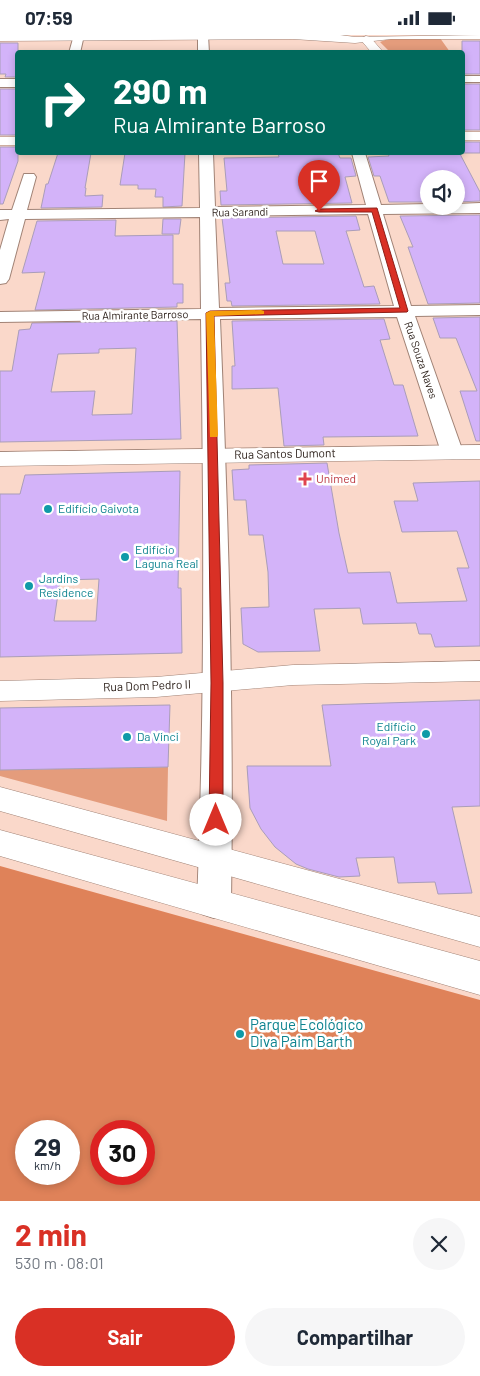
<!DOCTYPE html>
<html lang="pt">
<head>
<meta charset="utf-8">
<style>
  :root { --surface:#fff; --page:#f6f6f7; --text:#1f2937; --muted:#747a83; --accent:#d93025 }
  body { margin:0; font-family:Barlow,sans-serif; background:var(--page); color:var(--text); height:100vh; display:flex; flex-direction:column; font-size:19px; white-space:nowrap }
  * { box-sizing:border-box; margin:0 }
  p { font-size:16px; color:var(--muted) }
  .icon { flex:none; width:28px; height:28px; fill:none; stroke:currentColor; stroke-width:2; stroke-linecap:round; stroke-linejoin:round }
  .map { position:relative; height:1166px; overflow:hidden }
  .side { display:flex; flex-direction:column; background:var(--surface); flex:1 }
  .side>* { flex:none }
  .banner { position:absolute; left:15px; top:15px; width:450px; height:105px; border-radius:5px; box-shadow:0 2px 8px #0003; background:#00695c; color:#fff; overflow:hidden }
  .tools { position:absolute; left:420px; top:135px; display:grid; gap:10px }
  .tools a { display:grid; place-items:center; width:45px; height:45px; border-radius:50%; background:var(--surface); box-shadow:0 2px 8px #0003; font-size:25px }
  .speed { position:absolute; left:15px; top:1085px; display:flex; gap:10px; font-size:25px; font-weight:700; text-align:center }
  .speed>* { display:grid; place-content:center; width:65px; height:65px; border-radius:50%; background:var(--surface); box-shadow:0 2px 8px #0003; line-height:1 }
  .speed small { font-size:12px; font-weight:400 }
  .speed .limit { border:8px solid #d22; background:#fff; color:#111 }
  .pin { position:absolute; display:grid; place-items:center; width:42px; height:42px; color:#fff; margin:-51px -21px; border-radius:50% 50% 50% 0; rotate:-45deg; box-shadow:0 0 5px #0007 }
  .pin .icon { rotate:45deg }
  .me { position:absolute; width:55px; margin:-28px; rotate:0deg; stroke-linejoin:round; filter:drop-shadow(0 0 4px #0008) }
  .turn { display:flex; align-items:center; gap:18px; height:105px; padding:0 15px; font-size:22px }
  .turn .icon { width:65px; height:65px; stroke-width:2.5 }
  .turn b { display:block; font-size:35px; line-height:42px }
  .round { display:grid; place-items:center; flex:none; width:52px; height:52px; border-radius:26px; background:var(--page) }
  .summary { display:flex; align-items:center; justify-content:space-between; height:85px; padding:0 15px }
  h1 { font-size:30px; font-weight:700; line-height:38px; color:var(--accent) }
  .primary-button { display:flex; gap:10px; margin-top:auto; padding:10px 15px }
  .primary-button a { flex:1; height:58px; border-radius:30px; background:var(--accent); color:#fff; font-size:20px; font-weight:700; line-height:58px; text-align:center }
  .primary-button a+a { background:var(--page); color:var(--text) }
  .status { display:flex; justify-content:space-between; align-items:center; height:35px; padding:0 25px; background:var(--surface); direction:ltr }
  .status svg { height:14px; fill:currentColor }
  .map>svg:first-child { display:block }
</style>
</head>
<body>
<div class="status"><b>07:59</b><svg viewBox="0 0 49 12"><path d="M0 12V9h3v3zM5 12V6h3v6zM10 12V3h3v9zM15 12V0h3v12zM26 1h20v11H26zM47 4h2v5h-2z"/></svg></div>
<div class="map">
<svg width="480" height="1166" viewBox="0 0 480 1166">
  <rect width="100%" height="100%" fill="#fad8ca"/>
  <path fill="#e49c7c" d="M440,3L450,17H390L380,7L388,4Z
    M168,732L167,786L0,741V735Z"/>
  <path fill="#df8259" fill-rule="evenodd" d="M0,831L480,965V1166H0ZM26,1096H69V1139H26ZM101,1096H144V1139H101Z"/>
  <path fill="#d3b3f9" stroke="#aa9db9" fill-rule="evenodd" d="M462,6H480V39H462Z
    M0,8H18V42H5L6,39H0Z
    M462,49H480V95H462Z
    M0,54H18V100H0Z
    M462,107H480V118H462Z
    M0,112H18V126L3,169H0Z
    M58,118H91L85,153H86L85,161L103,160L102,172L41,173L46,149H48Z
    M125,118H185L182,171L163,172V162H155L156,154H138V150H120Z
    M278,118H338L340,123H351L356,141L345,142L352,168L221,170L220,156H227L224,123L279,122Z
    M388,119H460L480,157V166L456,167V144H429V167H389L380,141H374L368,122L389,121Z
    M480,180V268L428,269L408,212H413L400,181Z
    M356,181L360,195L346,196L364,252L374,251L380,269L232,271L231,266H227L225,248H230L222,183ZM276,196H315L324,229H283Z
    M163,184H181L179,199H162Z
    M116,185L115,201L173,200V249H183V268H177V272L35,275L45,237L22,238L37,186Z
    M480,282V406H476L460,356H477L456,303H440L433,283Z
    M384,284L390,304L380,305L394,350H403L418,401L323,402L324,410L284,411L278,353L232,354V331H235L232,286Z
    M177,286L181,404L0,407V336H12L19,295L30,294L32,288ZM136,313L132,379L92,380L95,356L51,357L58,319L99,318V314Z
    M327,428L339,498L348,538L390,537L397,568L467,566L457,533H469L457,496L402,497L394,466H418L413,448L480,446V611L435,612L431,599H419L416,588L363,589L360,573L314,574L320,616L258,617L243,609L241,573L269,572L268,537L263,500H249L246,465H234L232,435L249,434V430Z
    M180,436L178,553H181L182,618L0,622V459H20L25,440ZM99,544L96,586H54L60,545Z
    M480,665V771L452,772L472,858L438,859L435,847L398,848L394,822L356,823L360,841L339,842L308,834L296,829L275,812L261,794L250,773L247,731H331L322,670Z
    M170,670L168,732L0,735V673Z"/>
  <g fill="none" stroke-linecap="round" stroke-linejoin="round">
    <g stroke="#a18376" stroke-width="2">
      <path id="street" d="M74,0H84L80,18H69Z
        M198,0H208L209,18H198Z
        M462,41H480V47H462Z
        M0,44H18V52H0Z
        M199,118H213L215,172L366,170L352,118H365L381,170L429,169V171H456V169L480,168V178L383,179L411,271L480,270V280L415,281L463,417L460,422L452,424L444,422L441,417L397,282L220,284C228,479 234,674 231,869L226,879L214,883L202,879L197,869C205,674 204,479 201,284L0,287V277L201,274L200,182L25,184L9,244L6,248L0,249V215L9,184L0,185V175H12L24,139H34L36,142L27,175L200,173ZM368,179L394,271L219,273L215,181Z"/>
    </g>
    <g stroke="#a18376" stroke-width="1">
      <path id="secondary" d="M366,1L370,2L384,18H372L360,4Z
        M462,97H480V105H462Z
        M0,102H18V110H0Z
        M480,410V424L0,431V417Z
        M480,626V646L293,650L156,662L0,666V646L156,642L293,630Z
        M0,752L480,882V912L0,776Z
        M0,795L480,926V960L0,821Z"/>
    </g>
    <g stroke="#a18376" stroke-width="1">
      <path id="primary" d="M0,0H340L355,2L480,0V4H391L355,8L293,4L0,6Z"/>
    </g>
    <use href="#street" fill="#fff" fill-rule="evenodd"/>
    <use href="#secondary" fill="#fff" fill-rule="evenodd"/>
    <use href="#primary" fill="#fff" fill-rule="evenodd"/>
  </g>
  <path fill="#d93025" stroke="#8d1f18" d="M377,173L408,276L407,277L214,281L223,648V785L221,789L216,791L211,789L209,785L211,648L206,278L210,276L400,273L372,177H319L315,176L319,174Z"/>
  <path fill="#f59e0b" d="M261,275L264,276V279L214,281L218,400L217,402H210L206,278L210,276Z"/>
  <path fill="#e0444e" stroke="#fff" stroke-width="2" d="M302.5 436.5h5v5h5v5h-5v5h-5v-5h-5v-5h5z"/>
  <g fill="#0f9aa8" stroke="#fff" stroke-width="2">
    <circle cx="48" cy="474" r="5"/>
    <circle cx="125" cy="522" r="5"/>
    <circle cx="29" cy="551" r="5"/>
    <circle cx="426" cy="699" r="5"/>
    <circle cx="127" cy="702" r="5"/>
    <circle cx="240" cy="999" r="5"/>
  </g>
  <g text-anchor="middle" stroke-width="5" stroke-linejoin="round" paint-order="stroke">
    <g font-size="11" fill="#2c201a" stroke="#fff">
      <text transform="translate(240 177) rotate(-1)" y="4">Rua Sarandi</text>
      <text transform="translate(135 280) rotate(-1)" y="4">Rua Almirante Barroso</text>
      <text transform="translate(421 325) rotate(71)" y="4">Rua Souza Naves</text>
    </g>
    <g font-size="12" fill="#2c201a" stroke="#fff">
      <text transform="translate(285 419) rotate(-1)" y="4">Rua Santos Dumont</text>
      <text transform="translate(147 651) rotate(-2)" y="4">Rua Dom Pedro II</text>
    </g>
    <g font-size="12" fill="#be3a42" stroke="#fff" text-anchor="start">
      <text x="316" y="448">Unimed</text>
    </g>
    <g font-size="12" fill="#0d838f" stroke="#fff" text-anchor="start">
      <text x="58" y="478">Edifício Gaivota</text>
      <text x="135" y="519">Edifício<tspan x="135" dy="14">Laguna Real</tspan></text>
      <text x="39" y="548">Jardins<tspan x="39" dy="14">Residence</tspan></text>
      <text x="416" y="696" text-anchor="end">Edifício<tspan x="416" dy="14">Royal Park</tspan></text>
      <text x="137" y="706">Da Vinci</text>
    </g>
    <g font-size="15" fill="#0d838f" stroke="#fff" text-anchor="start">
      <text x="250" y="995">Parque Ecológico<tspan x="250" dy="17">Diva Paim Barth</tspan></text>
    </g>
  </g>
</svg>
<div class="tools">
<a><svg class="icon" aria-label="sound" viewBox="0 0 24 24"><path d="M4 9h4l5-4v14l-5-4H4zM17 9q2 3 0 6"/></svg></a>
</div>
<div class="speed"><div>29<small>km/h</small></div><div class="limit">30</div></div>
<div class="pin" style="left:319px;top:176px;background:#d93025"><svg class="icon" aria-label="arrive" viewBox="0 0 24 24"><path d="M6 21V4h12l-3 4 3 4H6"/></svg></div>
<svg class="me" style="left:216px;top:785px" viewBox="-20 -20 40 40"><circle r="19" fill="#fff"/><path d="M0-13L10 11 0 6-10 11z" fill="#d93025"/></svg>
<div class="banner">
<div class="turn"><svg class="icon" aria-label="right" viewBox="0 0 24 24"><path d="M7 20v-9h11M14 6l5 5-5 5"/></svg><div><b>290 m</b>Rua Almirante Barroso</div></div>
</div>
</div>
<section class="side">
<div class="summary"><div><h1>2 min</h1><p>530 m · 08:01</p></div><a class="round"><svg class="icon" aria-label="close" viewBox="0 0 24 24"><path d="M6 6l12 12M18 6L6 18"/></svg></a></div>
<div class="primary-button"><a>Sair</a><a>Compartilhar</a></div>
</section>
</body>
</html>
